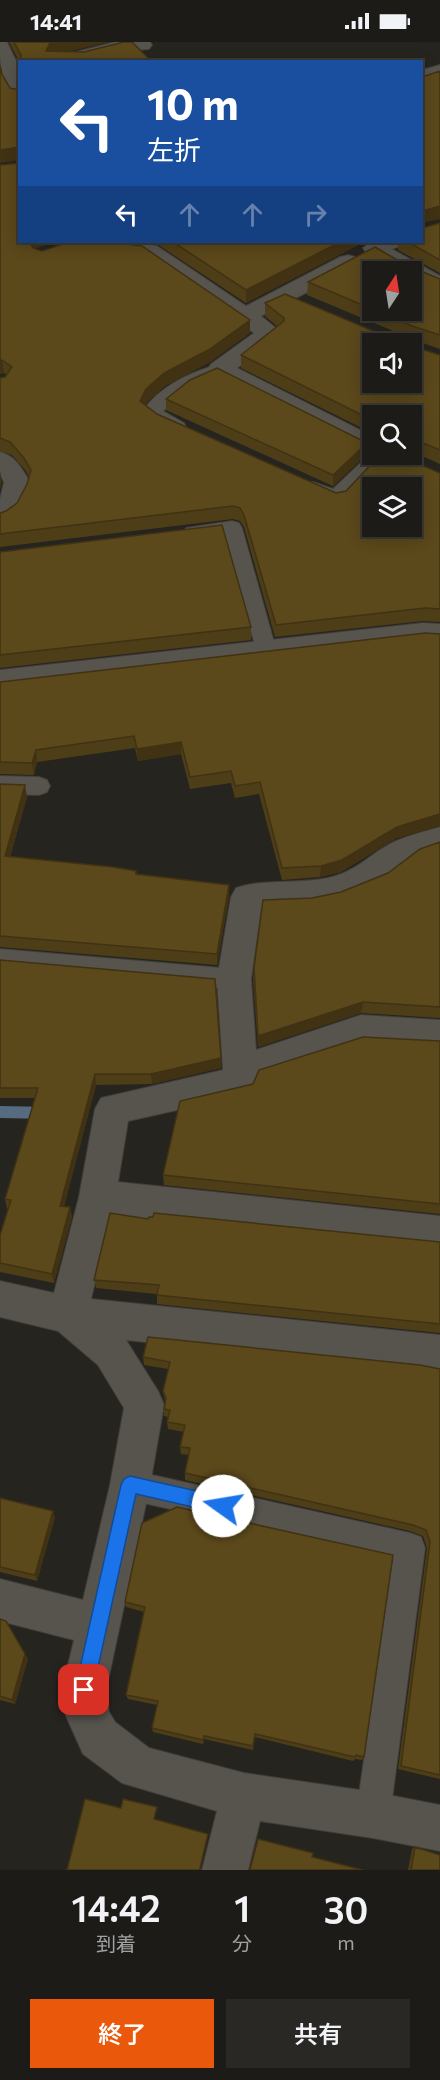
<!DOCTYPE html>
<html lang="ja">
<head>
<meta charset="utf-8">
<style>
  :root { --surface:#1c1b17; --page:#292824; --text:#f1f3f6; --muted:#a0a1a1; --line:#3a3936; --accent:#ea580c }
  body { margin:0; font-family:Commissioner,"Noto Sans JP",sans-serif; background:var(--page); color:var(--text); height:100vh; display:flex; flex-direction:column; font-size:22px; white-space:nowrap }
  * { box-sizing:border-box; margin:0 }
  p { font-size:20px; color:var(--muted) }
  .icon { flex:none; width:33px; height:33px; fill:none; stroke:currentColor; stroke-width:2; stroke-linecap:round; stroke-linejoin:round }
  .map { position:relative; height:1828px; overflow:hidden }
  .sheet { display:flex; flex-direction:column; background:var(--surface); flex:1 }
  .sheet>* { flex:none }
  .banner { position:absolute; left:18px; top:18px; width:405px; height:183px; border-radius:0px; box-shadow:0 3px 15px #0003,0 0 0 2px var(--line); background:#1a4fa0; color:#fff; overflow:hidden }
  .needle { width:39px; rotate:12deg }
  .tools { position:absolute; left:362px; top:219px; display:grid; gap:12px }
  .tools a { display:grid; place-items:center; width:60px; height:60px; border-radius:0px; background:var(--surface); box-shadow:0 3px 15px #0003,0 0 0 2px var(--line); font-size:30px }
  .pin { position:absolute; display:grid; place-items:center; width:51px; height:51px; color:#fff; margin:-26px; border-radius:12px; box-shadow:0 3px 9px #0006 }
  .me { position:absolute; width:66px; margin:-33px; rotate:283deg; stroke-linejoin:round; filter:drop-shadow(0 0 4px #0008) }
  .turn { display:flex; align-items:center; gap:21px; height:126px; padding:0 30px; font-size:27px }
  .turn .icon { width:78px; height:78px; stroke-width:2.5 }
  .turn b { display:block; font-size:42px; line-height:51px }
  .lanes { display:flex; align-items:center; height:57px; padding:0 30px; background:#0003; justify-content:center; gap:30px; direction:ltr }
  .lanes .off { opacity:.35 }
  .eta { display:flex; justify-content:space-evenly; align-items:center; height:102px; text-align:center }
  .eta b { font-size:36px; font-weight:600; line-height:42px }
  .action { display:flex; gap:12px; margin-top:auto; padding:12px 30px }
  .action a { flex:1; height:69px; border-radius:0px; background:var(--accent); color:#fff; font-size:24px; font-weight:600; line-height:69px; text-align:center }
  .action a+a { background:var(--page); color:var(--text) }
  .status { display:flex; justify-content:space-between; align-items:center; height:42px; padding:0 30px; background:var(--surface); direction:ltr }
  .status svg { height:16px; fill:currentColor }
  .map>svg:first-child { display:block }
</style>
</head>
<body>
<div class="status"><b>14:41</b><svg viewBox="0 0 49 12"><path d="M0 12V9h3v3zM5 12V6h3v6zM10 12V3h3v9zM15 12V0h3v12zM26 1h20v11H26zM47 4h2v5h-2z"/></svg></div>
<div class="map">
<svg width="440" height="1828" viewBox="0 0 440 1828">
  <rect width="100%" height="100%" fill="#26241f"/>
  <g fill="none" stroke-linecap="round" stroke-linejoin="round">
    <path fill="#566b80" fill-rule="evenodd" d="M0,1064L49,1065L54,1066L56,1071L54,1076L49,1077L0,1076Z"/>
    <g stroke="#403e3a" stroke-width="2">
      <path id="service" d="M220,322L226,323L229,327L226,331L189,348L163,369L184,381L186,385L184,389H170L145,374L142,370C158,345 192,329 220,322Z
        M372,410V412H390L343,460C331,464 310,456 303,446L306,442L313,440L333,447Z
        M232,479L239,481L242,486L276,607L273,612L266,614L259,612L256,607L224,494L193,498L186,496L183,491L186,486Z
        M0,734L39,735L47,738L50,744L47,750L39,753L0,752Z
        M0,907L234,927L243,930L246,937L243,944L234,947L0,927Z
        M130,1428L410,1491L421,1495L425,1506L390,1773L385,1785L373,1790L361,1785L356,1773L393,1517L130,1458L120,1453L115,1443L120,1433Z"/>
    </g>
    <g stroke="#403e3a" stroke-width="2">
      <path id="minor" d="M0,0H7L20,27V59L13,57C0,39 0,21 0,0Z
        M115,0H150L152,3L149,7L127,9L85,20H49L52,16Z
        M440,23V35L422,40V28Z
        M72,200H129L157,204L246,264L340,215L348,213L356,215L359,220L356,225L261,274L282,291L278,296L237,326L372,394V412L363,410L211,332L208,327L211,322L254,291L143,215L83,207L75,205Z
        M371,200H401L398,205L392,207L440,234V250L411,236V230H399L366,211L363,206Z
        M0,410C16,414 22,427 30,440C27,459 20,477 0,483V457L4,440L0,433Z
        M423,581L440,582V602L423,601L0,650V628Z
        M440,785V809L417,817L385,840L339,859L311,865L261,867L251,937L256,1008L361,973L440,978V1008L361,1003L257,1037L252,1050L240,1054L128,1079L118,1140L440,1174V1208L111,1173L91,1257L440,1293V1331L126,1298L158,1349L164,1363L150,1443L106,1648L109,1670L115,1680L149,1706L244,1731L373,1750L440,1763V1809L373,1796L260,1779L248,1828H202L217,1769L122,1741L83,1712L66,1674L62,1648L74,1598L0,1579V1537L83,1558L110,1443L124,1366L98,1323L58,1289L0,1275V1239L54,1251L79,1155L95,1067L101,1056L223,1028L217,937L231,855L236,846C266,836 300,843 332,835C359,828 373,809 396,799C410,793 426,789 440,785Z"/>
    </g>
    <use href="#service" fill="#57544e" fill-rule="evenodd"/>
    <use href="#minor" fill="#57544e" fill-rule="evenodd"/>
  </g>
  <path fill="#4e3e17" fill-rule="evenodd" d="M9,0H108L69,9L151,20H20V21Z
    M422,35V186L440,181V231L398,208V200H422Z
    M0,123L20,200H53L34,207L250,291L210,320L165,344L147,360L145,363L157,372L336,451L440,431V580L423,579L275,595L244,485L240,479L233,477L0,505V471L6,469L17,461L27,442L29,435L26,429L12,413L0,409V336L5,335L7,333L4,331L0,332Z
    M141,200H364L246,261L157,202Z
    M399,219L440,237V307L411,297L412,304L440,313V422L411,409V374H372V391L241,326V313L278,285L265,274V261L378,291H398L307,253L308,240ZM372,230L411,268H372Z
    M166,357L367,401L366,413L333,444L166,368Z
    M0,510L251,585V598L0,626Z
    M425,591L395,797L341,830L320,835L282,838L259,752L235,756L231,741L190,747L181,712L138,719L135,706L37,720L34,733L0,732V640Z
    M0,742L27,755L10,815L136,829L137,833L229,854L217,923L0,905Z
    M440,800V976L361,971L258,1005L253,937L254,926L312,856L341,850L388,831Z
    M0,918L221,1026L152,1042L96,1043L64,1164L70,1165L72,1175L54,1241L0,1230V1193L8,1166H7L5,1157L35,1056H0Z
    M440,999V1172L164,1143L163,1133Z
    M148,1177L440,1200V1291L157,1262V1252L96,1246L94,1238Z
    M143,1315L440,1327V1737L398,1727L427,1506L423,1494L410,1489L185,1438V1431L189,1413L181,1412L180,1405L184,1390L168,1387L167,1380L168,1375L164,1374V1367L165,1360L163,1349L168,1327L144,1323Z
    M0,1456L55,1475L37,1539L0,1530Z
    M142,1481L364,1715L362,1718L355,1717L353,1719L255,1695L253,1708L204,1697L203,1702L153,1690L152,1686L157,1663L128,1657L126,1653L144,1570L126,1565L125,1560Z
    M0,1577L28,1617L15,1662L0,1658Z
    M415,1805L440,1828H408L412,1807Z"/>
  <path fill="#403213" d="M56,0H108L51,14L46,9L50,1Z
    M20,105V118L0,121V108Z
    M440,164V177L422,181V169Z
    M30,200H53L34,207L31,214L30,201Z
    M340,200H364L246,261V248Z
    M250,278V291L210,320L165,344L147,360L141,372L140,359L146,347L164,331Z
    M2,318L4,331L0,332V319Z
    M367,401L366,413L333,444V433Z
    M0,429L2,440L0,447Z
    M181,700V712L138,719L137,707Z
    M36,708L37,720L34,733L32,721Z
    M25,743L27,755L7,826L5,814Z
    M440,772V784L395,797L341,830L320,835L321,824L397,785Z
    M229,843V854L217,923V912Z
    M363,960L361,971L258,1005V994Z
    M221,1016V1026L152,1042L151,1032Z
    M95,1032L96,1043L62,1173L60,1164Z
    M70,1165L72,1175L54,1241L52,1232Z
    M53,1469L55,1475L37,1539L35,1533Z
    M6,1579L28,1617L15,1662L12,1658Z"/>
  <path fill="#5b481b" stroke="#403213" stroke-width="1.5" fill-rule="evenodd" d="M14,0H56L50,1L46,9L84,10L124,0H132L151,19L21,20V13Z
    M0,23L2,32L10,46L20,48V105L0,108Z
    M440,29V164L422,169V186L440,181V218L408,200H422V35Z
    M20,121V200H30V201L33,206L42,209L69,200H109L142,204L250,278L210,307L164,331L146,347L140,359L157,372L336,451L346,449L381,412H395L440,431V567L425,566L276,583L244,473L240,466L233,464L0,492V471L6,469L17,461L27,442L31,428L24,416L10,400L0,396V336L5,335L12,325L2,318L0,319V123ZM372,446H411V484H372Z
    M173,200H340L246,248Z
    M375,205L399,219H410L411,225L440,237V293L412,284L376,268H411V230H372V267L308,240Z
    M285,252L378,291H410L412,304L440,313V408L411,396V374H372V378L241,313L284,279V276L265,261ZM372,302H411V340H372Z
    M217,326L367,401L333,433L166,357L190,338Z
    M222,483L251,585L0,613V510Z
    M425,591L440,592V772L397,785L342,818L321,824L282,826L260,740L235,744L231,729L190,735L181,700L137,707L134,694L36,708L32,721L0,720V640Z
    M0,742L25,743L5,814L113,825L136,829V832L229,843L217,912L0,894Z
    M440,800V965L363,960L258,994L254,926L263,858L312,856L341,850L388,831L420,807Z
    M0,918L215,937L221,1016L151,1032H95L60,1164L70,1165L52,1232L0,1221V1193L11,1158L5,1157L38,1046H0Z
    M363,995L440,999V1162L163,1133L180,1059L253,1042L259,1028Z
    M110,1171L148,1177L149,1175H153L154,1171L440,1200V1282L157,1253L159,1243L94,1238Z
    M148,1295L420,1323L440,1327V1733L401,1724L430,1500L426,1488L413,1483L185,1431L190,1406L180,1405L185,1383L167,1380L170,1368L164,1367L166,1356L163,1349L170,1320L143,1315Z
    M0,1456L53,1469L35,1533L0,1525Z
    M177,1465L393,1513L364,1715L356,1713L355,1715L255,1692L253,1704L204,1694L203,1698L152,1686L158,1659L126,1653L145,1565L125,1560L142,1481Z
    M0,1577L6,1579L25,1612L12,1658L0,1654Z
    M85,1757L121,1766L123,1757L157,1765L154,1777L208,1792L200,1826L201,1828H67Z
    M258,1797L313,1811L312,1815L363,1828H250Z
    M415,1805L440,1813V1828H411Z"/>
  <path fill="#1a73e8" stroke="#114b97" stroke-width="1.5" d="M130,1434L223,1455L229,1458L232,1464L229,1470L223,1472L136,1452L93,1648L90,1654L84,1657L77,1654L75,1648L121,1443L124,1437Z"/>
</svg>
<div class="tools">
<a><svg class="needle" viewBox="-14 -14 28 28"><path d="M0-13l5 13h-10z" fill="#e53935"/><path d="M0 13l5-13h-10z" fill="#a0a1a1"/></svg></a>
<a><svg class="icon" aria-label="sound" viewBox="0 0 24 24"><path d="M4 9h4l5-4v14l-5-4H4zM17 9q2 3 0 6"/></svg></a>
<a><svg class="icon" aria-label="search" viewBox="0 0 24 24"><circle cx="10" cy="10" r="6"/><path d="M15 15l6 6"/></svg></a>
<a><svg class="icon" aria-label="layers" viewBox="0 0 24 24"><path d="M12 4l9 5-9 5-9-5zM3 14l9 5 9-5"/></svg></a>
</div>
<div class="pin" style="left:84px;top:1648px;background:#d93025"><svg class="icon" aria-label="arrive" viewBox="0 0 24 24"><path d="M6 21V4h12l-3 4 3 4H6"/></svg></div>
<svg class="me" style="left:223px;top:1464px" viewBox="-20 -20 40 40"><circle r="19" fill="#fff"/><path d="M0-13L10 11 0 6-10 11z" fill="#1a73e8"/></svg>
<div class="banner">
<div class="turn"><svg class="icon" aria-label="left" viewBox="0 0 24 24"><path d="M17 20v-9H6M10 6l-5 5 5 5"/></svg><div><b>10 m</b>左折</div></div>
<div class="lanes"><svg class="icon" aria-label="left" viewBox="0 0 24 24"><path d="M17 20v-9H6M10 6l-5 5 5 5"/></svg><svg class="icon off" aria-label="ahead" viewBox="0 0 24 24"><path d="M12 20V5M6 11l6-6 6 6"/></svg><svg class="icon off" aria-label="ahead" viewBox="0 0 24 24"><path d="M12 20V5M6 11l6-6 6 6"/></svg><svg class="icon off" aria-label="right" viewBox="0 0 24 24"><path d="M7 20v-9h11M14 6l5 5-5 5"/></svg></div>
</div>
</div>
<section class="sheet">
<div class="eta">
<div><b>14:42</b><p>到着</p></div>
<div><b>1</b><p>分</p></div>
<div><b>30</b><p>m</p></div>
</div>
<div class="action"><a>終了</a><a>共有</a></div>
</section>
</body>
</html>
